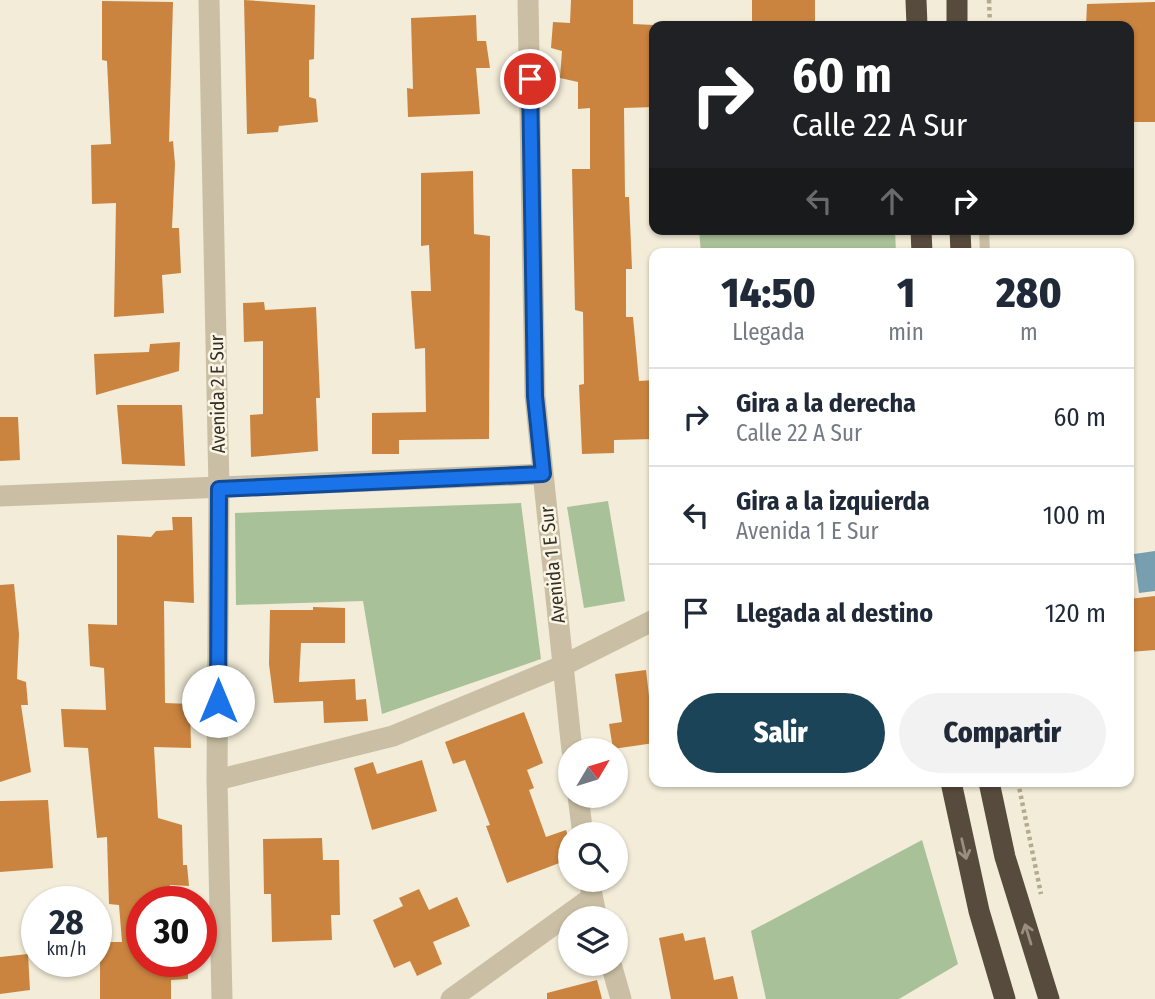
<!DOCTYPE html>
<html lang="es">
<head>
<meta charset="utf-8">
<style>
  :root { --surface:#fff; --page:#f2f2f3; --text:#1f2937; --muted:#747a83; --line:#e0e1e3; --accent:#1b4458 }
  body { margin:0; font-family:"Fira Sans Condensed",sans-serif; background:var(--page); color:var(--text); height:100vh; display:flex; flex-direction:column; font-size:26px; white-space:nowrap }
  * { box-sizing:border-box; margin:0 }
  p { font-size:23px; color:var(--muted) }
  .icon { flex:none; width:38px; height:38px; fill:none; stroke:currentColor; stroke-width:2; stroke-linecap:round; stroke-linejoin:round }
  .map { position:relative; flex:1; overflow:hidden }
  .panel { position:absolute; left:649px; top:248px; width:485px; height:539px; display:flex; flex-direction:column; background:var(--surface); border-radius:14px; box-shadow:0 2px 5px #0004 }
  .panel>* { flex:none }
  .guide { position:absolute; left:649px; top:21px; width:485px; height:214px; border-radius:14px; box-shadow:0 2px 5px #0004; background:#202124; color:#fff; overflow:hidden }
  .needle { width:46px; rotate:52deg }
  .tools { position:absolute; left:558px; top:738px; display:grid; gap:14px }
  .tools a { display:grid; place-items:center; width:70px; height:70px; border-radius:50%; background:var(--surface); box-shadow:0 2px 5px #0004; font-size:35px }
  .speed { position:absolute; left:21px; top:886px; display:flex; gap:14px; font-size:35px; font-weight:700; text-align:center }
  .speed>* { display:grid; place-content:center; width:91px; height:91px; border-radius:50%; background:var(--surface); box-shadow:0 2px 5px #0004; line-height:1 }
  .speed small { font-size:18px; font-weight:400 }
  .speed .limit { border:10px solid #d22; background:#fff; color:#111 }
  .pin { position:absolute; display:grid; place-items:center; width:60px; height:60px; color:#fff; margin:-30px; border:4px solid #fff; border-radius:50%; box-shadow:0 2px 7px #0007 }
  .me { position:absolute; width:77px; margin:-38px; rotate:0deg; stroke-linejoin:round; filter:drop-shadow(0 0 5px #0008) }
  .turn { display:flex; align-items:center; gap:24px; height:147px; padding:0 28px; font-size:32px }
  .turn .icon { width:91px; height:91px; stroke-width:2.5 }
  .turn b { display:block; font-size:49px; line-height:60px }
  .lanes { display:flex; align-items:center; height:66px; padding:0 28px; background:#0003; justify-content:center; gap:35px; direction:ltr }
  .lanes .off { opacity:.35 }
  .eta { display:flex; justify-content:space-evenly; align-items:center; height:119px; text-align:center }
  .eta b { font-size:42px; font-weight:800; line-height:49px }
  .action { display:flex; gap:14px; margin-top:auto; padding:14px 28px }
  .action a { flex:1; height:80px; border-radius:42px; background:var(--accent); color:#fff; font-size:28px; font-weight:800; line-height:80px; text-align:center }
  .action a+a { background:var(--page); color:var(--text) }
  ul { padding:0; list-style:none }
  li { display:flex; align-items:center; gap:21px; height:98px; padding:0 28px; border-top:2px solid var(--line) }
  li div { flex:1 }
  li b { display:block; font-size:26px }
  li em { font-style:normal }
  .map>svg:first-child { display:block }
</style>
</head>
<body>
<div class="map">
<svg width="1155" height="999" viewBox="0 0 1155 999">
  <rect width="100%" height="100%" fill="#f2ecd8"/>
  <path fill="#a9c198" d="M699,229H895L896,254H701Z
    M608,501L625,601L584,608L567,507Z
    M521,503L541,659L382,714L363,601L236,605L235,513Z
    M922,840L958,964L899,999H766L751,931Z"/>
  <path fill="#779fb0" d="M1155,551V591L1139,593L1134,554Z"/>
  <path fill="#ca843f" d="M244,0L315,5L314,59L309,60V97L316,99L318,122L279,126L278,132L247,134Z
    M571,0H633V24L654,25V107L624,108L625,197H629L632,269H626V317H633L639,381L654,380V439L614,440V453L582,454L579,385L584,384L583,312L575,310L572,169H590V108L578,109V82L560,78L562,51L551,48L553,22L570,23Z
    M752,0H815V21L752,22Z
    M102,1L173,2L169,142L173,141L175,164L172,228H179L181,273L162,275L164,313L114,317L116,203L92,204L91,145L111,144L107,61L102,60Z
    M1155,2V122H1129V26H1086L1087,4Z
    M476,15L477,41H486L490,68H476L480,114L408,117L407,88L413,89L411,18Z
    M473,171L474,234L490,236L489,439L399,440V454H372V413L426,412L425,348L415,349L411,291H431L429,245L421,246V173Z
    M264,302L265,310L316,307L320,398H316L318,451L251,457L250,415L263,414V341L244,342L243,303Z
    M180,342L179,371L96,395L94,354L149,352L150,344Z
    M117,405H182L185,466L122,464Z
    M0,417H18L20,460L0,461Z
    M172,517H192L194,603L164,601L165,703L190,704L191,748L154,747L158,818L182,825L183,865H187L189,886L170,885V901H142V961H188V979L171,980V999H100V942H122L119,905L109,904L107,837L97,838L88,748L64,747L61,709L106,710L104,668L90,666L88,624L117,625V535L151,537L156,531L173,530Z
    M14,584L19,634L17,679L26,682L28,705H21L31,772L0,782V585Z
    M1155,596V650L1129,652V599Z
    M313,607L345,608V643H301L299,682L355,679L356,700L366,699L368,721L324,723L323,701L274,703L269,664L270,610H313Z
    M646,670L649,696L654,695V743L613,749L609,724L622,722L615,674Z
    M524,712L543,763L527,770L534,788L529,790L546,837L566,830L570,842V859L507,883L486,826L490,825L465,760L453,764L445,742Z
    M422,760L437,811L372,830L354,768L373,762L377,774Z
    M48,800L53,868L0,872V801Z
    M322,838L323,860H339L340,915H331L332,940L272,942L271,894H264L263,839Z
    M419,889L429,910L457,897L470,926L433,942L442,964L417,976L410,961L394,968L373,920L403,906L399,898Z
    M683,933L685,941L705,937L714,980L733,976L738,999H671L659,938Z
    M28,954L30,990L0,994V957Z
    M597,980L602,999H547V993Z"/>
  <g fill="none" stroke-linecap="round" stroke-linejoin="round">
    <path stroke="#b6aa8e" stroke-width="4.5" stroke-dasharray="3.5 3.5" stroke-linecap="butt" d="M989,0L990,26
      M1018,782L1041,894"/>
    <path stroke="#cabfa4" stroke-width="10" d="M984,229L985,254"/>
    <path stroke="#cabfa4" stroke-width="21" d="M209,0L219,489L217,780L222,999
      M528,0L535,396L572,751
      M0,496L543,474
      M217,780L393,736L562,666L654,620
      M578,796L583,835
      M589,880L597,919
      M611,964L621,999
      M451,999L591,898"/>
    <path stroke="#574b3d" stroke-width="21" d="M916,0L917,26
      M957,0V26
      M921,229L922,254
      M960,229L961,254
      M951,782L979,911L1005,999
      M989,782L1005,857L1049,999"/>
  </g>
  <defs><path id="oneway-shaft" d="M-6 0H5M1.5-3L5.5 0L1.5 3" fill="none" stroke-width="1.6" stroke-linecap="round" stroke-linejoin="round" transform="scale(1.75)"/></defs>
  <g stroke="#988f80">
    <use href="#oneway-shaft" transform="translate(964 849) rotate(77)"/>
    <use href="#oneway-shaft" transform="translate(1028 934) rotate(-107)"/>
  </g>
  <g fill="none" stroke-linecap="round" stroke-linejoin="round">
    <g stroke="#114b97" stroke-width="18">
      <path id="route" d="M218,701L219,489L543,474L535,396L530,79"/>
    </g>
    <use href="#route" stroke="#1a73e8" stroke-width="12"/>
  </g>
  <g text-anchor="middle" stroke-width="5" stroke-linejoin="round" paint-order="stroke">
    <g font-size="19" fill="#352f26" stroke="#faf5e5">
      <text transform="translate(217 394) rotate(-91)" y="7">Avenida 2 E Sur</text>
      <text transform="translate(552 565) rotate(-96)" y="7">Avenida 1 E Sur</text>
    </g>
  </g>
</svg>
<div class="tools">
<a><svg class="needle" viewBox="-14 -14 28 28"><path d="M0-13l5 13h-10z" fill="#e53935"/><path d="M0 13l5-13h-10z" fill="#747a83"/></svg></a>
<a><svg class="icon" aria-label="search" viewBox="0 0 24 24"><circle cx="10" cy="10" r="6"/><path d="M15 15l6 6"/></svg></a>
<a><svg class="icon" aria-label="layers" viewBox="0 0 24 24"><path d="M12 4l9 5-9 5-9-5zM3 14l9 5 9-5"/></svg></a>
</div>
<div class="speed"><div>28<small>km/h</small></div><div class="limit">30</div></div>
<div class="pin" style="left:530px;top:79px;background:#d93025"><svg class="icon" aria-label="arrive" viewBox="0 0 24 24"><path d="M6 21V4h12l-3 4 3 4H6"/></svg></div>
<svg class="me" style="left:218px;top:701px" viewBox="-20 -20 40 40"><circle r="19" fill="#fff"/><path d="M0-13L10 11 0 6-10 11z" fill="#1a73e8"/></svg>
<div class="guide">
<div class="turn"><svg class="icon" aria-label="right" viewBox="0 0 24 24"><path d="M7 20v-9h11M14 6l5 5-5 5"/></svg><div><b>60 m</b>Calle 22 A Sur</div></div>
<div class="lanes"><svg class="icon off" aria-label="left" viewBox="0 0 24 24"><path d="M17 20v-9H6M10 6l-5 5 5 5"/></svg><svg class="icon off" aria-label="ahead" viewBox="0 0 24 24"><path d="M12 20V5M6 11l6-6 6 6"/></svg><svg class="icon" aria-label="right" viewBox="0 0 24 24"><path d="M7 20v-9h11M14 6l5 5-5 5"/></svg></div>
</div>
<section class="panel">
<div class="eta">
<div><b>14:50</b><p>Llegada</p></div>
<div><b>1</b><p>min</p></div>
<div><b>280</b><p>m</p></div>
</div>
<ul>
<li><svg class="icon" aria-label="right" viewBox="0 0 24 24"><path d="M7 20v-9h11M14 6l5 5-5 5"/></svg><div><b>Gira a la derecha</b><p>Calle 22 A Sur</p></div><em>60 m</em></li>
<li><svg class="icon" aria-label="left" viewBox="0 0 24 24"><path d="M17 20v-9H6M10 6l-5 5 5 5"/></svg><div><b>Gira a la izquierda</b><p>Avenida 1 E Sur</p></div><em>100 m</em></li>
<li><svg class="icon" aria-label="arrive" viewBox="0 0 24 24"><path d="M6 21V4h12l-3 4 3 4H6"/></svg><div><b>Llegada al destino</b></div><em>120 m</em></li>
</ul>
<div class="action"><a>Salir</a><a>Compartir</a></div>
</section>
</div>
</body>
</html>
